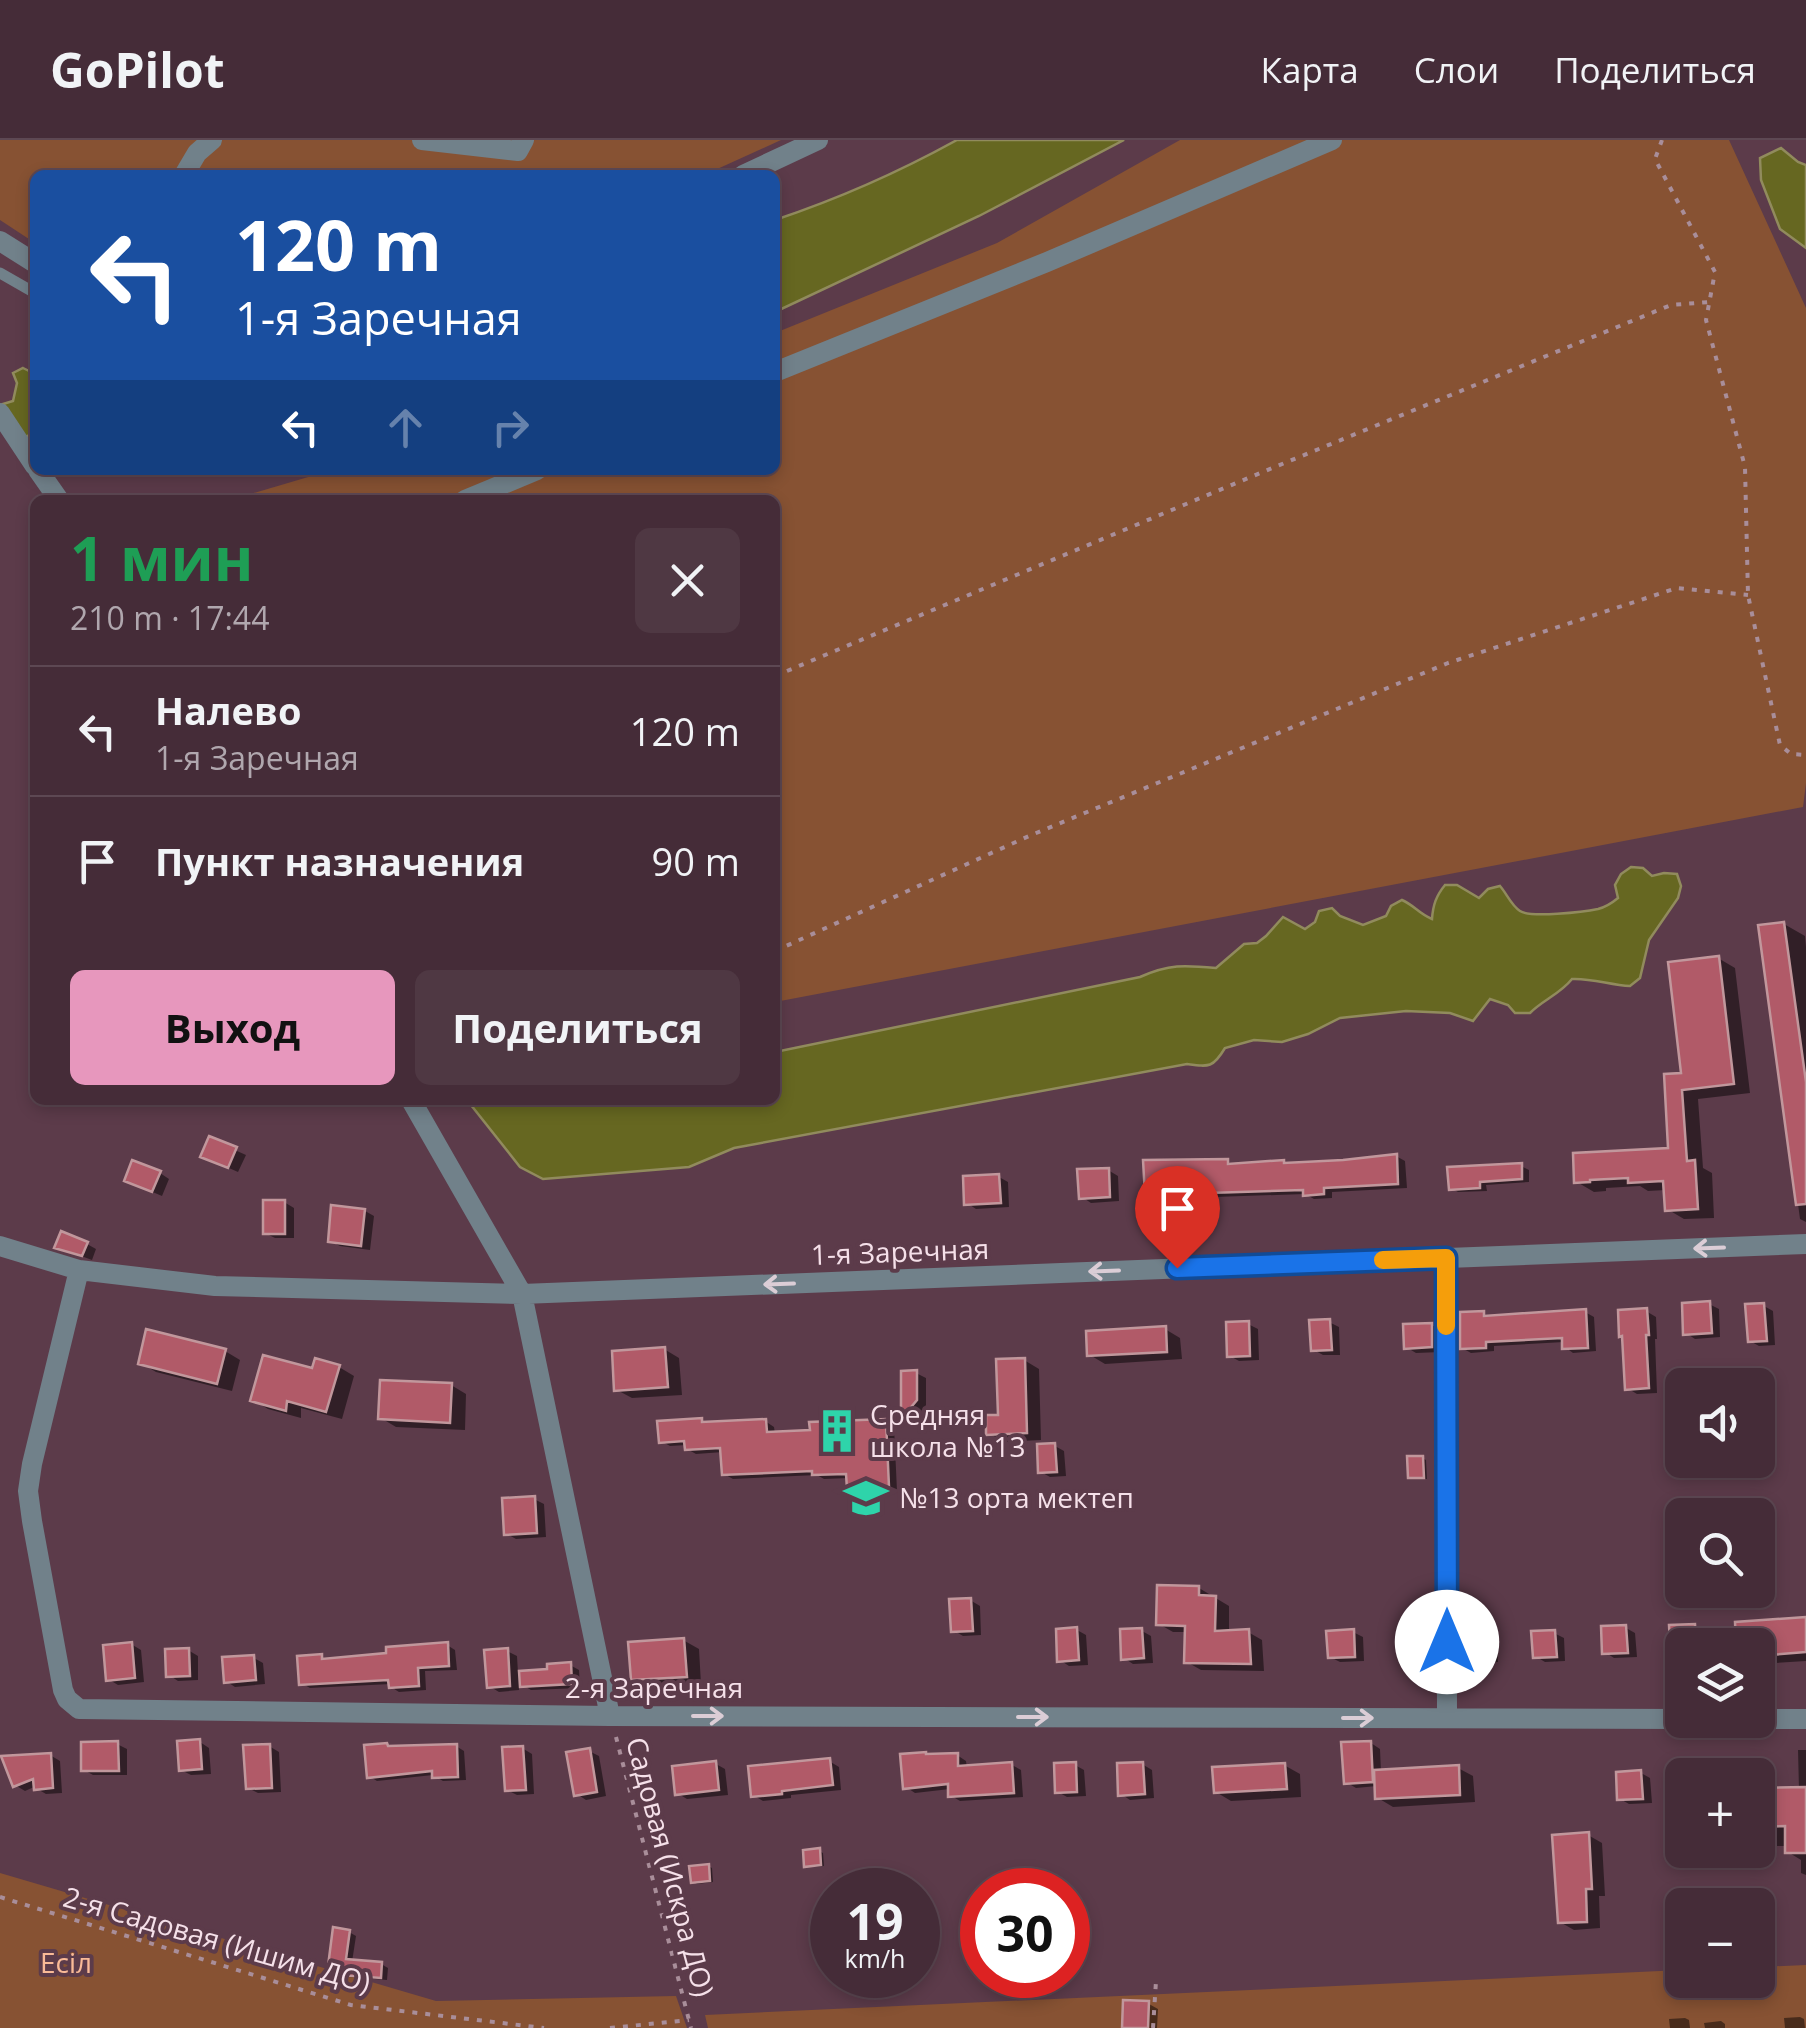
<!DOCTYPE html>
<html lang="ru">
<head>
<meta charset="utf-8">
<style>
  :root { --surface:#452c38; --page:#4f3843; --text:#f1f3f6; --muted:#b0a7ae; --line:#5d4853; --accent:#e797bd }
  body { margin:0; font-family:"Open Sans",sans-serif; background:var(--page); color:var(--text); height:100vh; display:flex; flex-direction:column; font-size:38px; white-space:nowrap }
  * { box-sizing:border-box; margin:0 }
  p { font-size:32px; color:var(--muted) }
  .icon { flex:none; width:55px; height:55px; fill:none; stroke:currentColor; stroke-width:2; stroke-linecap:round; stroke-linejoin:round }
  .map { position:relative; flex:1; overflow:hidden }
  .drawer { position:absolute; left:30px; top:355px; width:750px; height:610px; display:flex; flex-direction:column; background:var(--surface); border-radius:15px; box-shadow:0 5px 15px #0003,0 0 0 2px var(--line) }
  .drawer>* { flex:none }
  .top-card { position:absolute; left:30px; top:30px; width:750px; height:305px; border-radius:15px; box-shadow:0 5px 15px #0003,0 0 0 2px var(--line); background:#1a4fa0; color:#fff; overflow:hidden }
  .fabs { position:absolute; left:1665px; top:1228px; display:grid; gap:20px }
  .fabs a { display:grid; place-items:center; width:110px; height:110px; border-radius:15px; background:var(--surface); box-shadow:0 5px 15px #0003,0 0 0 2px var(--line); font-size:50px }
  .speed { position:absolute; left:810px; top:1728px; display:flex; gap:20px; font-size:50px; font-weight:700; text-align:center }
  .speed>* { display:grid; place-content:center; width:130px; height:130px; border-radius:50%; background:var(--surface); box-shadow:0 5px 15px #0003,0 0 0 2px var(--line); line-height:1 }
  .speed small { font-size:25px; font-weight:400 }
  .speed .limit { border:15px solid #d22; background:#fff; color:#111 }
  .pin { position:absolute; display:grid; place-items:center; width:85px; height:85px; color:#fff; margin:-102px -42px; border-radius:50% 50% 50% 0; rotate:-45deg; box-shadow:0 0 10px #0007 }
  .pin .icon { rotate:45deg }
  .me { position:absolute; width:110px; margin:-55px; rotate:0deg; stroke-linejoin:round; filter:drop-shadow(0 0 8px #0008) }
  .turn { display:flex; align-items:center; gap:35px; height:210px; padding:0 40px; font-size:45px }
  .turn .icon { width:130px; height:130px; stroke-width:2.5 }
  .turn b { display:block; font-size:70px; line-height:85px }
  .lanes { display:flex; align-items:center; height:95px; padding:0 40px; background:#0003; justify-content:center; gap:50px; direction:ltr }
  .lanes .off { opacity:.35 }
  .round { display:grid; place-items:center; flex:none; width:105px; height:105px; border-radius:15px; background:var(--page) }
  .summary { display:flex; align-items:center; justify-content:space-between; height:170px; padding:0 40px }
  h1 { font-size:60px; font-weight:700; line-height:75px; color:#1e9e55 }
  .cta { display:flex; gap:20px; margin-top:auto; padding:20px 40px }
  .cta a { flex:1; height:115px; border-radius:15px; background:var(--accent); color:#111; font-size:40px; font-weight:700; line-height:115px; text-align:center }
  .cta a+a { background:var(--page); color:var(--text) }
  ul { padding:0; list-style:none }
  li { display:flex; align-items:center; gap:30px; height:130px; padding:0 40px; border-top:2px solid var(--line) }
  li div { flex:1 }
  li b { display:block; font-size:38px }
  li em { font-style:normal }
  header { display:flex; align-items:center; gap:60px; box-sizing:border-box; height:140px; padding:0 50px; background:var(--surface); border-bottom:2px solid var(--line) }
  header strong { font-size:48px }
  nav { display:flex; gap:55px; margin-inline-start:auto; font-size:35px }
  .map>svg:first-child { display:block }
</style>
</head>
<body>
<header>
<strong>GoPilot</strong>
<nav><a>Карта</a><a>Слои</a><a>Поделиться</a></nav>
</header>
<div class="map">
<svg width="1806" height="1888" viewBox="0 0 1806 1888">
  <rect width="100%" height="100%" fill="#5c3b4a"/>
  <path fill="#875233" d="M0,0H781L704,35H35V103L0,80Z
    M1180,0H1729L1806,168V643L1803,667L775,862V360H230L332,330H775V193L997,103Z
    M0,1733L436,1861L676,1856L687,1888H0Z
    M1806,1825V1888H708L705,1875L1682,1830V1840H1758V1827Z"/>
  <path fill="#666721" stroke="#918b5d" stroke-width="2.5" d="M957,0H1124L979,76L775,172V80C838,59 899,32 957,0Z
    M1781,8L1798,22L1806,25V108L1780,89L1761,40L1760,18Z
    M23,228L35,234V293L25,297L3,264L13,261L17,243L13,233Z
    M1631,727L1643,728L1652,736L1664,733L1677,734L1681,746L1678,758L1649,800L1640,838L1630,846C1610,845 1592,838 1572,839C1560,854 1543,860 1530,873H1515L1508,865L1490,859L1473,881L1450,873L1406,871L1340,878L1308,894L1282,902L1254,900L1225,908C1213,928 1209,927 1187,924L734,1008L689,1027L543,1039L520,1027L467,960H775V912L1140,837C1169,824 1184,825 1216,828L1244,804L1257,803L1266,796L1283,777L1305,789L1315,782L1319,771L1332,768L1340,776L1363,785L1386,776L1391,766L1402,760C1414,765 1419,774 1432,779C1433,765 1436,756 1445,745H1457L1479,758L1488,749L1500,746C1507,754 1511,765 1520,771C1530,778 1584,772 1598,769C1606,767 1612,763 1618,758L1615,745L1621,734Z"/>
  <path fill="#0007" d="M1784,784L1805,796L1806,807V1082L1800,1079L1761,788Z
    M1718,818L1735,828L1750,953L1698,959L1703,1028L1712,1033L1714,1078L1684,1079L1667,1069L1666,1050L1648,1051L1640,1046L1606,1048V1051L1594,1052L1577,1042L1671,1010L1684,935Z
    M210,999L246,1015L238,1032L213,1021Z
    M1396,1016L1405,1021L1407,1048L1332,1052V1058L1314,1059L1305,1054L1157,1059L1147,1054L1227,1021L1235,1026H1288Z
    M1521,1026L1529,1030V1042L1486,1045L1487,1051L1458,1052L1451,1048Z
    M1108,1030L1118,1036L1119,1061L1091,1063L1082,1057Z
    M160,1033L169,1039L162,1056L136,1045Z
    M999,1037L1008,1042L1009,1067L976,1069L967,1063Z
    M284,1062L294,1068V1098H275L265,1093Z
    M365,1071L374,1076L370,1110L340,1106L330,1101Z
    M87,1104L96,1109L92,1120L57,1107Z
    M1709,1164L1719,1169L1720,1197L1695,1199L1686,1193Z
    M1764,1166L1773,1171L1775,1205L1759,1206L1750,1201Z
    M1646,1171L1656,1177L1657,1199H1655L1657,1253L1637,1254L1627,1248Z
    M1585,1172L1594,1177L1596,1211L1573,1213L1565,1207L1564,1202L1494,1206V1211L1471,1213L1462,1208L1484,1174L1491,1178Z
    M1329,1182L1339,1187L1340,1215H1323L1314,1210Z
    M1248,1184L1258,1189L1259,1220L1239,1221L1230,1216Z
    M1432,1185L1441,1191V1212L1416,1213L1406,1207Z
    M1165,1189L1180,1198L1182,1219L1105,1224L1090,1215Z
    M664,1209L679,1218L682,1255L632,1258L617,1250Z
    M225,1211L240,1220L232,1251L156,1232L141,1223Z
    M1024,1220L1039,1229L1041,1300L1004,1302L989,1293L1001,1277Z
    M339,1227L354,1236L342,1279L301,1268V1278L268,1269L253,1260L314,1231Z
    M903,1233H916L926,1238V1265L911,1283L903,1278Z
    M451,1245L466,1254L465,1290L396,1287L381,1278Z
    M701,1280L708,1284L765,1281L774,1287L775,1294L812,1292L885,1281L894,1286L897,1351L858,1353L849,1347V1338L824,1339L817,1335L733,1339L724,1334L723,1312L696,1314L687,1309V1305L670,1306L661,1301Z
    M1055,1306L1064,1311L1066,1336L1050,1337L1041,1332Z
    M1422,1318L1426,1320L1427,1339H1415L1411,1337Z
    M534,1359L544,1364L546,1397L516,1399L507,1394Z
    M1199,1448L1229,1466V1493L1248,1492L1262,1500L1264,1531L1201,1530L1187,1522V1492H1173L1159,1484Z
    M970,1460L980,1466L981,1495L963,1496L953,1490Z
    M1806,1480V1521L1758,1524V1505H1739Z
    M1694,1486L1704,1492L1705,1505H1682V1514L1673,1509L1672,1488Z
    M1487,1488L1497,1494L1498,1522L1478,1523L1468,1518Z
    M1626,1488L1635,1493L1637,1517L1614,1518L1605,1512Z
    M1077,1490L1086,1495L1088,1525L1069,1526L1060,1520Z
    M1142,1491L1151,1496L1153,1523L1133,1524L1124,1518Z
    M1427,1491L1436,1496L1437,1523L1415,1524L1405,1518Z
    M1353,1492L1363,1497L1364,1521L1340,1522L1330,1517Z
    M1554,1493L1564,1498L1565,1521L1545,1522L1535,1516Z
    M683,1500L699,1509L701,1544L648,1548L633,1539Z
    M131,1504L141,1510L144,1542L118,1545L108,1539Z
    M447,1505L455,1510L457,1530L425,1531L426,1550L399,1552L391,1547V1544L310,1548L301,1543L321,1517L328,1521L389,1515Z
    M188,1510L198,1516V1540L178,1541L169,1535Z
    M507,1511L517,1516L518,1533L550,1532L570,1525L579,1530L580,1548L531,1550L519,1543V1550L499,1552L489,1546Z
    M254,1518L263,1523L265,1544L235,1547L226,1541Z
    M200,1602L209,1608L211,1634L191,1635L181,1630Z
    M1371,1603L1380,1609L1381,1632L1458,1628L1473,1636L1475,1662L1393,1667L1378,1658L1377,1646L1356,1648L1346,1642Z
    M117,1604L127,1609V1635H93L84,1630Z
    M269,1606L279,1612L281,1652L258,1653L248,1648Z
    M456,1606L464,1611L466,1640L443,1641L433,1635L377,1641L369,1636Z
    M522,1608L532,1614L534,1654L517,1655L507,1650Z
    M1798,1610H1806V1735L1801,1733V1720L1788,1712V1706H1758V1650H1799Z
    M589,1611L599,1616L606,1656L586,1660L577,1654Z
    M50,1615L60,1621L62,1653L46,1654L34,1647L25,1651L15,1645Z
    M957,1615L966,1621L967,1628L1012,1625L1021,1630L1023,1657L960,1661L950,1655V1649L915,1653L906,1647Z
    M829,1621L839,1627L841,1650L791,1655V1658L763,1661L753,1655Z
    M716,1624L725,1629L728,1655L687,1659L677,1653Z
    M1142,1624L1152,1630L1154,1658L1130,1660L1121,1654Z
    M1075,1625L1084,1630L1086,1656L1067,1657L1058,1652Z
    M1284,1625L1300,1634L1301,1657L1231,1661L1216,1652Z
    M1641,1633L1650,1638L1652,1663L1629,1664L1620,1659Z
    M1588,1695L1602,1703L1605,1756H1599L1600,1788L1574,1790L1560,1782Z
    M819,1711L823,1713L824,1726L810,1727L807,1725Z
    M708,1726L712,1728L713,1742L697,1744L693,1741Z
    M349,1792L356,1796L352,1822L381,1824L388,1828L387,1840L336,1836L329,1833Z
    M1149,1864L1158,1869L1157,1888H1125Z
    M1800,1877L1804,1879L1805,1888H1785L1784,1878Z
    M1685,1878L1689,1880L1690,1888H1670L1669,1879Z
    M1721,1881L1725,1884V1888H1705L1704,1883Z"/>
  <path fill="#b15a68" stroke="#c1979c" stroke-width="2.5" d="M1784,782L1806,942V1064L1796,1065L1758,785Z
    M1719,816L1734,944L1682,950L1687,1021L1695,1020L1698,1069L1665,1071L1663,1041L1628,1043V1038L1590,1040V1042L1574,1043L1573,1013L1668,1008L1664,934L1681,933L1668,822Z
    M209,996L237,1007L228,1028L200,1017Z
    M1397,1014L1398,1044L1324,1048V1054L1303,1056V1050L1145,1055L1143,1020L1228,1019V1024L1284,1020V1023L1343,1020Z
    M132,1020L161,1031L152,1052L124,1041Z
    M1522,1023V1039L1480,1042V1048L1449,1050L1447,1027Z
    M1109,1028L1110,1057L1079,1059L1077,1029Z
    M999,1034L1001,1063L964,1065L963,1036Z
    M263,1060H285V1094H263Z
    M331,1065L365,1069L361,1106L328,1102Z
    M61,1091L88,1102L82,1116L54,1108Z
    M1710,1161L1712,1193L1683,1195L1682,1163Z
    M1764,1163L1767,1201L1748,1202L1745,1164Z
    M1647,1168L1649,1195H1646L1649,1248L1625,1250L1622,1196L1619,1197L1618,1170Z
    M1586,1169L1588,1208L1562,1209V1198L1486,1202V1208L1460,1209V1172L1484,1171V1176Z
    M1330,1179L1332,1210L1311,1211L1309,1180Z
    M1249,1181L1250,1216L1227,1217L1226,1182Z
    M1432,1183V1207L1404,1209L1403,1184Z
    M1166,1186L1167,1212L1087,1216L1086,1191Z
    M146,1189L226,1209L217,1244L138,1224Z
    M665,1207L668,1247L614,1251L612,1211Z
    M263,1215L312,1228L315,1218L340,1225L326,1272L287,1261L286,1271L250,1261Z
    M1025,1218L1027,1293L986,1295V1275H998L996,1219Z
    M917,1230V1260L901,1279V1231Z
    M380,1240L452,1243L450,1283L378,1279Z
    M702,1278V1282L766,1279L767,1292L810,1290L809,1282L886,1279L889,1347L847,1349L846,1334L812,1335V1331L722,1335L720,1308L685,1310L684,1301L659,1303L657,1281Z
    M1055,1303L1057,1332L1038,1333L1037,1304Z
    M1407,1316H1423L1424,1338H1408Z
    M535,1356L537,1393L504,1395L502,1358Z
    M1157,1445L1199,1446V1455L1216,1456L1215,1491L1249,1489L1251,1524L1184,1523L1185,1486L1156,1485Z
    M971,1458L973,1491L951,1492L949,1459Z
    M1806,1477V1512L1758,1516V1505H1736L1735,1482Z
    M1695,1484L1696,1505H1670L1669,1485Z
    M1626,1485L1628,1513L1602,1514L1601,1486Z
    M1488,1486L1490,1518L1466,1519L1464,1487Z
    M1077,1487L1079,1520L1057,1522L1056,1489Z
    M1142,1488L1144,1518L1121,1520L1120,1489Z
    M1427,1488L1429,1518L1403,1520L1401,1490Z
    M1354,1489L1355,1517L1328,1518L1326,1491Z
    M1555,1490L1557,1517L1533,1518L1531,1491Z
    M684,1498L687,1537L631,1540L628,1502Z
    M132,1502L135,1538L106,1541L103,1505Z
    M448,1502L449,1526L418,1528L419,1546L389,1548L388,1540L299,1545L297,1516L322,1514V1519L386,1513V1507Z
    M189,1508L190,1536L166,1537L165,1509Z
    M508,1508L510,1546L487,1548L484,1510Z
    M254,1515L256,1540L224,1543L222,1517Z
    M571,1522L572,1544L520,1547L519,1531L547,1529V1524Z
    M200,1599L202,1629L179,1631L177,1601Z
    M118,1601L119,1631H81V1602Z
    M1371,1601L1373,1642L1344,1644L1341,1602Z
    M387,1603L388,1606L457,1604L458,1637L432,1638V1631L367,1638L364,1605Z
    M270,1604L272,1648L246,1649L243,1605Z
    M523,1606L526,1650L505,1651L502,1607Z
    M590,1608L597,1652L574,1656L566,1612Z
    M926,1612V1614L958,1613V1626L1012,1622L1014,1653L948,1657V1644L903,1649L900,1614Z
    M51,1613L53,1648L34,1650L33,1639L13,1647L1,1616Z
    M830,1618L833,1645L782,1651V1654L751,1657L748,1626Z
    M716,1621L719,1650L675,1655L672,1626Z
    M1076,1622L1077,1652L1055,1653L1054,1623Z
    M1143,1622L1145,1654L1118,1656L1117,1623Z
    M1285,1623L1287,1649L1214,1653L1212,1627Z
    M1459,1625L1460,1655L1375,1659L1374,1630Z
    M1641,1630L1643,1659L1617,1660L1616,1632Z
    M1806,1647V1713H1785V1686L1758,1687V1648Z
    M1589,1692L1592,1749H1586L1587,1782L1558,1783L1552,1695Z
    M820,1708L821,1725L804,1727L803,1710Z
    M709,1724L710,1741L691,1743L689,1726Z
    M333,1787L350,1790L346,1819L382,1822L381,1838L327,1834Z
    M1123,1860L1149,1861L1148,1888H1122Z"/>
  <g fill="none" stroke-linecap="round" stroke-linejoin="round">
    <path stroke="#a98e9a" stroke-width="4" stroke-dasharray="5 8" stroke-linecap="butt" d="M1662,0L1655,19L1715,132L1706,180L1745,327L1748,455L1780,605L1791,614L1806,615
      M775,536L1265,331L1671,165L1709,162
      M775,811L1029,696L1448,523L1677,448L1748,455
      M616,1597L691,1888
      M0,1757L351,1865L544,1888
      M610,1888L689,1880
      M1153,1888L1156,1841"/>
    <path stroke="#71818a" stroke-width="11" d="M0,133L35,153"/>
    <path stroke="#71818a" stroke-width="20" d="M422,0L518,11L524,0
      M184,35L197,13L212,0
      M743,35L818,0
      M0,101L35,123
      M775,232L1047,122L1332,0
      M0,273L35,326
      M38,330L59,360
      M465,360L537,330
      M411,960L522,1154L610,1576
      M0,1106L79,1130L215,1146L522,1154L1806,1104
      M1446,1118L1447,1578
      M79,1130L32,1324L28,1351L32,1381L63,1550L67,1559L79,1569L610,1576L1682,1579
      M1758,1579H1806"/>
  </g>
  <defs><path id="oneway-shaft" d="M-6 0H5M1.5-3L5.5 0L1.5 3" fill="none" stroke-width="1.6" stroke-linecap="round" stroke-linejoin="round" transform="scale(2.5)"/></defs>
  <g stroke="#dbcdd6">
    <use href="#oneway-shaft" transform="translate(1709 1108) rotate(178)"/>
    <use href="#oneway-shaft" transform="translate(1104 1131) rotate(178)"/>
    <use href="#oneway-shaft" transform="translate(779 1144) rotate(178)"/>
    <use href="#oneway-shaft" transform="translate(708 1576)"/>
    <use href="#oneway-shaft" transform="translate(1033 1577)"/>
    <use href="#oneway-shaft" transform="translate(1358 1578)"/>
  </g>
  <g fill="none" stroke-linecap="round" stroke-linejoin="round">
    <g stroke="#114b97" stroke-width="25">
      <path id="route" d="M1177,1128L1446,1118L1447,1502"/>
    </g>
    <use href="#route" stroke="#1a73e8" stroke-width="18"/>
    <path stroke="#f59e0b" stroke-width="18" d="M1383,1120L1446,1118V1186"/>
  </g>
  <defs>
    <g id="building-bare" transform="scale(3.45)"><path d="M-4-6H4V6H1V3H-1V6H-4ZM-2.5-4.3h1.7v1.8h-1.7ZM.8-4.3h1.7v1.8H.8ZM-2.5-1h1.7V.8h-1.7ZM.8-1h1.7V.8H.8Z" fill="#2ed4aa" stroke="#5c3b4a" stroke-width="2.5" paint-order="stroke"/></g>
    <g id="school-bare" transform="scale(3.45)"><path d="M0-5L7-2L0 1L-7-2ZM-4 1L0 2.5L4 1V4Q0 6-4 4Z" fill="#2ed4aa" stroke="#5c3b4a" stroke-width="2.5" paint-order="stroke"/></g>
  </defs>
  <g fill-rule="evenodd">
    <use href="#building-bare" x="837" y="1291"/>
    <use href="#school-bare" x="866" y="1358"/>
  </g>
  <g text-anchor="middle" stroke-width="8" stroke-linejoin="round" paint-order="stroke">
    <g font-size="28" fill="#f5e0e9" stroke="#5c3b4a">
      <text transform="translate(900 1112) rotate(-2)" y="10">1-я Заречная</text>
      <text x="654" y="1558">2-я Заречная</text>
      <text transform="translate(670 1727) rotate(75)" y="10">Садовая (Искра ДО)</text>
      <text transform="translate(217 1800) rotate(16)" y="10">2-я Садовая (Ишим ДО)</text>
    </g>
    <g font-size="28" fill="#f5e0e9" stroke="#5c3b4a" text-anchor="start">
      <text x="870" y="1285">Средняя<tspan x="870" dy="32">школа №13</tspan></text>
      <text x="899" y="1368">№13 орта мектеп</text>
    </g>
    <g font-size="28" fill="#f9ba97" stroke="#5c3b4a">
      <text x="66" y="1833">Есіл</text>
    </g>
  </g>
</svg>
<div class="fabs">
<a><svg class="icon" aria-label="sound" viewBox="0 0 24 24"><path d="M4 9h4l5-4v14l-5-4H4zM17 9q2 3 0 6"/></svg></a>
<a><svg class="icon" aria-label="search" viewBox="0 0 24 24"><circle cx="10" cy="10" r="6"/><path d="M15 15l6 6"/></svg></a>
<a><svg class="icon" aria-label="layers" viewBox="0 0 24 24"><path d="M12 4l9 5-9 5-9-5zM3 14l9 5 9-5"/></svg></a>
<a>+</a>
<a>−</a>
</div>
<div class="speed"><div>19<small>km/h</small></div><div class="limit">30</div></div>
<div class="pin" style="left:1177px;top:1128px;background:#d93025"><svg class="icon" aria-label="arrive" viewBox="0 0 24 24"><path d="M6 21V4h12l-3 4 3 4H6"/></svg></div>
<svg class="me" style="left:1447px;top:1502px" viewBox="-20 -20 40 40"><circle r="19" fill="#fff"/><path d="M0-13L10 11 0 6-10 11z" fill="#1a73e8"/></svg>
<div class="top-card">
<div class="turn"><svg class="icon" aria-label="left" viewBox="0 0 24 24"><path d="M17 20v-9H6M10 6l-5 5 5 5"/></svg><div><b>120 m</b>1-я Заречная</div></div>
<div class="lanes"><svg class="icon" aria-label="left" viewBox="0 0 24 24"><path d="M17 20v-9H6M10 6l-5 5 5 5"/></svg><svg class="icon off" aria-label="ahead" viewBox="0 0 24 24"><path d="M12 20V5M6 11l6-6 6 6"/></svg><svg class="icon off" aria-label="right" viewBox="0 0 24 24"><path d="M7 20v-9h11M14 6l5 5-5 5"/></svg></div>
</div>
<section class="drawer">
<div class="summary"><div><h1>1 мин</h1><p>210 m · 17:44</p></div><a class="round"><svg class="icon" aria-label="close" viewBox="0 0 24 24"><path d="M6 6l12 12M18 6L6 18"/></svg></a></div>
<ul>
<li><svg class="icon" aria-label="left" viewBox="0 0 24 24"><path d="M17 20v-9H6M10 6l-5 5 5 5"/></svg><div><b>Налево</b><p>1-я Заречная</p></div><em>120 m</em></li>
<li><svg class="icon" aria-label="arrive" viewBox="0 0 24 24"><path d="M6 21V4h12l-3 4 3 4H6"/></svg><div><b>Пункт назначения</b></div><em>90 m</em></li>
</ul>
<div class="cta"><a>Выход</a><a>Поделиться</a></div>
</section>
</div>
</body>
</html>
